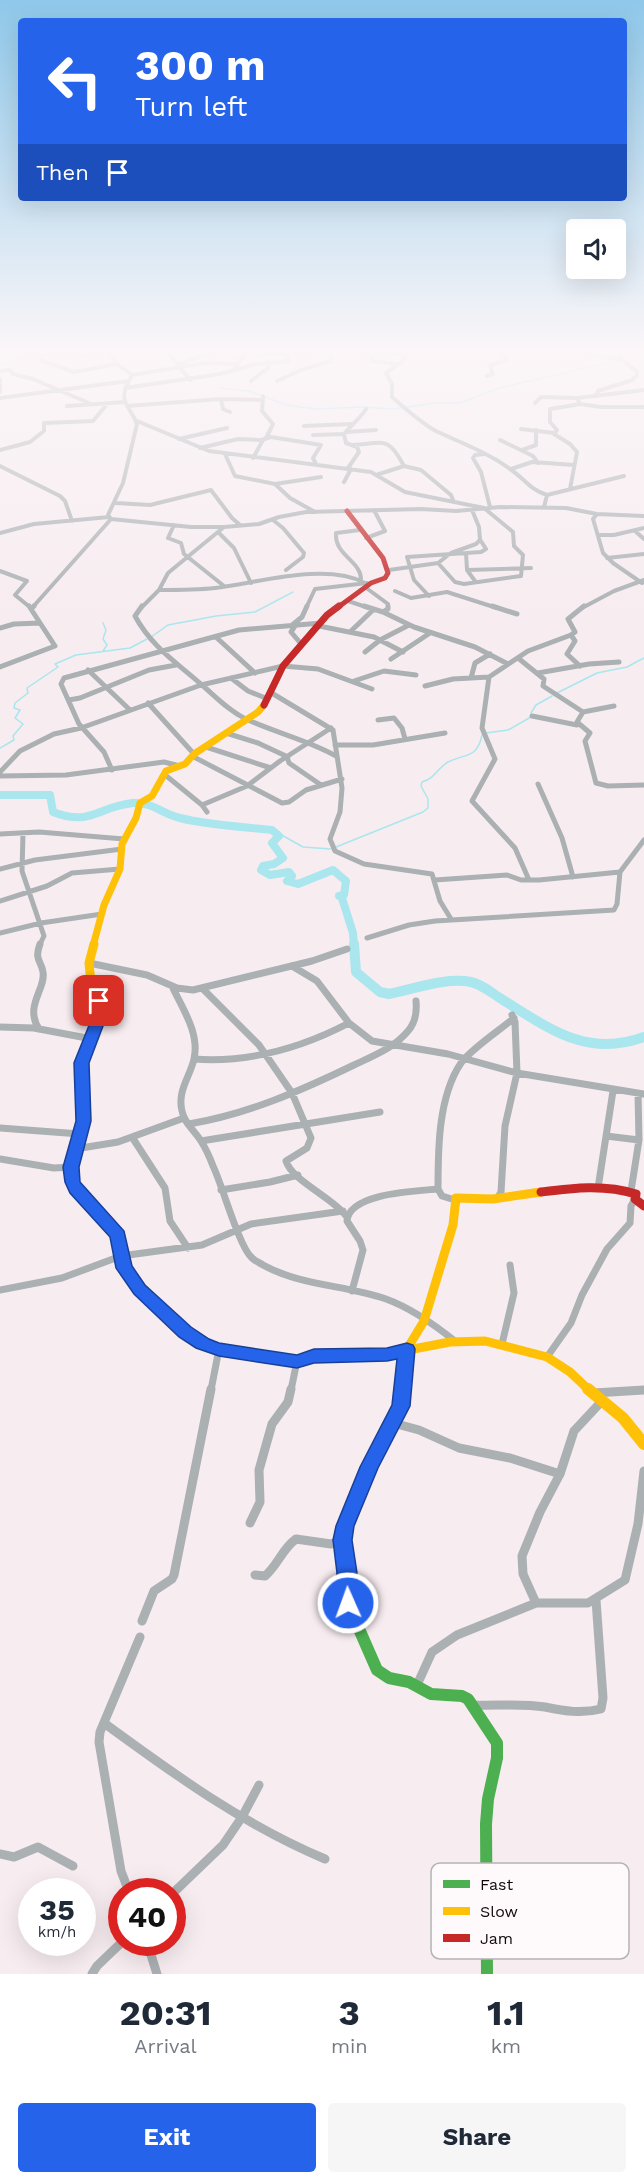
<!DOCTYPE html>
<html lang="en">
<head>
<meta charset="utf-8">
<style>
  :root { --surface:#fff; --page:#f6f6f7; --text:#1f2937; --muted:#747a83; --accent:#2563eb }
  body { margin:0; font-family:"Work Sans",sans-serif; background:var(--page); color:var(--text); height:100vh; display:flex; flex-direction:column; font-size:22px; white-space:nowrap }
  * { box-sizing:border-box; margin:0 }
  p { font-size:20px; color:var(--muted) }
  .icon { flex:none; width:33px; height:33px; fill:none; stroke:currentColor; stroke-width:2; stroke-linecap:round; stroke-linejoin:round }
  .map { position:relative; height:1974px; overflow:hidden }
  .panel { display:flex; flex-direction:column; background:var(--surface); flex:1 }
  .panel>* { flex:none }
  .guide { position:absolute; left:18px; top:18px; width:609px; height:183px; border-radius:6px; box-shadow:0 6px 24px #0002; background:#2563eb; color:#fff; overflow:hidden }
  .fabs { position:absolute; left:566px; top:219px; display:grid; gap:12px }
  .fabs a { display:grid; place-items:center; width:60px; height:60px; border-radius:6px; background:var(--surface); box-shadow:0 6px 24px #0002; font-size:30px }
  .speed { position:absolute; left:18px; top:1878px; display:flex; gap:12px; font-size:30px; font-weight:700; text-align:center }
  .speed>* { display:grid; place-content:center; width:78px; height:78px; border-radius:50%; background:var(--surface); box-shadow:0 6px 24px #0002; line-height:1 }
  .speed small { font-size:15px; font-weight:400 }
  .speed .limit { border:9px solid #d22; background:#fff; color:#111 }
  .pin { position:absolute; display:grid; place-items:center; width:51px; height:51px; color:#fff; margin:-26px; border-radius:12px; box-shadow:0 3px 9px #0006 }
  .me { position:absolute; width:66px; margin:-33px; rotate:358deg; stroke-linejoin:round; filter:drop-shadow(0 0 4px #0008) }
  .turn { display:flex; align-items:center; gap:21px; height:126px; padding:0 18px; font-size:27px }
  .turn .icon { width:78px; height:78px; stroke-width:2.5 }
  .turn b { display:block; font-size:42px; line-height:51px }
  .then { display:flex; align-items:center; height:57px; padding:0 18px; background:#0003; gap:12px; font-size:22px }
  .eta { display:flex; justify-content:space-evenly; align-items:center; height:102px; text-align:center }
  .eta b { font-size:36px; font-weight:700; line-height:42px }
  .button { display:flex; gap:12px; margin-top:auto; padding:12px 18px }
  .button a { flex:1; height:69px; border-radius:6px; background:var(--accent); color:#fff; font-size:24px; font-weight:700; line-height:69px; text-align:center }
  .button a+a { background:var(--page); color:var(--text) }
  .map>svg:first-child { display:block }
</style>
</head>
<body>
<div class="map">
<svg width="644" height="1974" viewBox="0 0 644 1974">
  <rect width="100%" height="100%" fill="#f7ecf0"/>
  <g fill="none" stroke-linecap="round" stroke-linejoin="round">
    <path stroke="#a9e6ed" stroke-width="1.5" d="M111,352L122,349
      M57,355L86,356L106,353
      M0,365L34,355H55
      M220,388L248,391L287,405L315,409L363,407L393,409L436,403H460L499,388L611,362
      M103,623L106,630L103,639L107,645L103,651
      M151,637L168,625L216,616L255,612L293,592
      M557,693L597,673L627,667L644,658
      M531,713L536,705L552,696
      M486,733L508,730L531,717
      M0,748L14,740L13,736L23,724L15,718L20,710L14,708L15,703L28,693L27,688L58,667L55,664L76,655L130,648L147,639
      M278,833L303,847L331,849
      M336,847L423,812L428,808V799L421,786L422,782C436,778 437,768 448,762C466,753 477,759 482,735"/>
    <path stroke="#a9e6ed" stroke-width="8" d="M0,795H50L53,812C91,827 99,806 133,803C153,802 162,814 180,818C208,825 243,827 272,830L279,836L272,843L283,858L274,864L263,866L261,870L270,875L289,872L292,876L287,881L298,884L333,870L346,881L344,895L339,896L342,898L353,933L354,946"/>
    <path stroke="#a9e6ed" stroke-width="10" d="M354,944L356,972L380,992L389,994C414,989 446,977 471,982C482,984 493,994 503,1000C550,1029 587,1058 644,1037"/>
    <path stroke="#abb0b3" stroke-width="4" d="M106,349L117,364L132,375C116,404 128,401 137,424L123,483L108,515L111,519L191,527H224L259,524L279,517L306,512L421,509L456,511L500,507L566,508L597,514L644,516
      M169,349L170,355L190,380
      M242,349L266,351
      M376,349L371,361L398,364
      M407,349L403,361L386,373L392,384V397C406,409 420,422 436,431C461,443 487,452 510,469C525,479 529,489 547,495L544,507
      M444,349H463
      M570,349L622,360
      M375,352L405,355
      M259,355L338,350L374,353
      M41,360L74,372L117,364
      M178,364L216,351
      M235,367L249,349
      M0,371L10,370L13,374L33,379L89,403
      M132,375L205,363L238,364
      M487,376L493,374L490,365L506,360L504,349
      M0,379V392
      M251,381L268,368V362
      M277,381L301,370L331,361L329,350
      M125,388L220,374L256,364L289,361L285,349
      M263,396L262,411L273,424L266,438
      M596,396L598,391L632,380L637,375V372L621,358L619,349
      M0,398L128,381
      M535,403L541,397L577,398
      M580,404L577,398L644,390
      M67,406L125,402
      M127,406L221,399
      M230,412L223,409L221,399L262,400
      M137,421L209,451L371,472L405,492L484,508L513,532L514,546L523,555L521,576L464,584L455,582L438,563
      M304,426L352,424
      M521,429L554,433
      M346,432L376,430
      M313,435L344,434
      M179,439L227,428
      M500,440L533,456L538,463
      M353,445C385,443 388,436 404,466L421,470L451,495L453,500
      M200,448L238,439L261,440L271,437L321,445L313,458L316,464
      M0,450L30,442L44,431V423L93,421L108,403
      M522,450L536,445V430
      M225,454L235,476L275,484L290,498L315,512
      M484,454L475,455L473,458L481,472L490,507
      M253,458L263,440
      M0,466L60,496L65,501L72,521
      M348,468L359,452L357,447L346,443L344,434C351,425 360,419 366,409
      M511,469L532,462L574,465
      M376,475L404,466
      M344,482L351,469
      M275,484L321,477
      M570,489L577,452L570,444L554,434L557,430L550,422V409L580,404L601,407H644
      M547,495L624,476
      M116,503L150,505L211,490L232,518L240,525
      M597,514L593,519L603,553L613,563L642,583
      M273,520L283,528L304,553L303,557L286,570
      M174,525L168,538L181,543L184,554L224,586
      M360,530L336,533C334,555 361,561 361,579
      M635,531L644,539
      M0,533L34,524L109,517
      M219,533L234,548L251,583
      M599,535H614L644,528
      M366,538L385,531L374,510
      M466,553L467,570L475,581
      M607,558L644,554
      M389,570L438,563L451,553L476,544L480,540L479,527L472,510
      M467,570L531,568
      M0,571L27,581L15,595L31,608
      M365,587L388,604V608
      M159,590C177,590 196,590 215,588C258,583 325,562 365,583
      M395,591L411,598L447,592L497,608
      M429,596L414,580L407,557L481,552L486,549L481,541
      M348,601L369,608
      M32,608L111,519
      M141,608L159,590L168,573L224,527
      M306,608L315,589L367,583
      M582,608L614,591L644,580"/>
    <path stroke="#abb0b3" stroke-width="5" d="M142,606L135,616C151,646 177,663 202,685C216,697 229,711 246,719C276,733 308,740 336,756
      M364,606L383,612L414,627L475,647L508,664
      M492,606L517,614
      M32,608L34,606
      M383,612L388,609V606
      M291,626L302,617L307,606
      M295,626L291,632L302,645
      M319,626L374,637L403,652
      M0,628L14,624L40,623
      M351,631L373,610
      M217,638L255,673
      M365,652L380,640L409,625
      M518,658L544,679L543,686L583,712L614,706
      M391,659L430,633
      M580,666L567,654L575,641L571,635L575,632L568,619L584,606
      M0,667L55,646L29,606
      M88,670L130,710
      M538,673L589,664L619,662
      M231,678L248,691L268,699
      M471,678L475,663L490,654
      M354,681L384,671L416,675
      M425,686L453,679L489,677
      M270,692L333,730L342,788L340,812L330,839L335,851L364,864L432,874L440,901L451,919
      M69,700L80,698L149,670L176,665
      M148,703L194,754
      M583,712L577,722L590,733L585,741L596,783L608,786L644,785
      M532,716L577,725
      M378,720L394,718L402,728L405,739
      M226,733L258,743L288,757
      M335,745H373L445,733
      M206,747L271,768
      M192,756L282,803L289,802L306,790L342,779
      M287,757L289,763L321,785
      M112,770L104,752L79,724L61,684L64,678L239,630L321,623
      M0,772L20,751L54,734L81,728L201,685L283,666L318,669L372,689
      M164,774L202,805L207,812
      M0,776L66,775L164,762L180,766
      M538,784L562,838L573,877
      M202,805L247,786L280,761L331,728
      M23,833L22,871L44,936L39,946
      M0,834L39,832L124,839
      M0,869L35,860L122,849
      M435,880L507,875L521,880H539L620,872
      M529,880L515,848L472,801L495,759L482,728L489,677L528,651L571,635
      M0,901L47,886L72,873L120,869
      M0,933L41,923L102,914
      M367,938L409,925L435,921L614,910L617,904L620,872L644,840"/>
    <path stroke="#abb0b3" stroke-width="7" d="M89,963L147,975L177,988L193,990L312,961L347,949
      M292,966L317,981L349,1023L372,1041L448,1054L517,1073L644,1094
      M172,986C182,1008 200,1033 194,1059C190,1077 177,1091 182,1111C184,1123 195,1131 201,1141C206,1149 210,1158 213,1166C222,1184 239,1247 252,1258C255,1261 260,1263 263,1265C301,1286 346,1285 386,1299C411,1308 435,1325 456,1342
      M203,989L259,1045L292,1093L311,1138L307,1148L286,1161C292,1181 334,1198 347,1217
      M0,1027L34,1028L92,1039
      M39,1029C24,1006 46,989 43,972C41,960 34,960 40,944
      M194,1059C248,1063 301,1048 349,1023
      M189,1124C248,1114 300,1091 354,1065C373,1056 394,1048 408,1031C416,1022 417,1012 416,1001
      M0,1128L80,1134
      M606,1136L639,1140
      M132,1137L165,1188L170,1221L188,1248
      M201,1141L380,1112
      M75,1149L118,1142L184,1118
      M0,1159L54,1168L71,1167
      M598,1188L613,1091
      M221,1190L270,1182L298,1175
      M631,1191L639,1140L638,1094
      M497,1199L501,1192L505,1126L517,1073L515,1022L512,1015
      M455,1200L442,1196L438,1189C438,1150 438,1097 461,1063C471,1049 500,1030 514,1018
      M0,1290L62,1278L121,1256L202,1245L251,1224L343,1211
      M352,1291L363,1250L360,1241L347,1221C349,1193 416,1191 438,1189
      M502,1344L514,1293L510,1265
      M547,1357L571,1323L582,1295L607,1249L630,1223L631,1206L635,1199
      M211,1390L219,1349
      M291,1390L297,1361
      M636,1390H644"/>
    <path stroke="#abb0b3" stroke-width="9" d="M594,1393L644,1390
      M393,1423L419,1430L459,1448L510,1458L560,1474
      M250,1523L260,1502L259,1470L272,1424L288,1402L291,1389
      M255,1575L265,1576C278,1565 282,1549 296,1539L331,1544L343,1540
      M536,1603L523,1574L522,1556L540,1512L560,1474L574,1431L601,1402
      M142,1621L154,1591L172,1579L174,1575L211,1389
      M417,1685L432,1652L457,1635L536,1603H588L625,1580L638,1524L644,1471
      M473,1705C496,1706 522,1703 545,1707C565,1711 581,1714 601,1709L603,1698L596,1600
      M104,1723C175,1775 244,1825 325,1859
      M0,1854L14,1857L38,1847L73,1866
      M129,1892L121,1871L99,1742L100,1732L140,1637
      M172,1894L223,1845L242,1817L259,1785
      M147,1942L157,1974
      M92,1974L97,1966L122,1942"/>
    <path stroke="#4caf50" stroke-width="9" d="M91,983L100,1009L94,1033L82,1063L83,1121L71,1167L75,1189L118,1235"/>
    <path stroke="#4caf50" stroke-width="12" d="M345,1591V1597L377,1670L389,1678L409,1682L431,1694L462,1696L468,1699L497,1743V1758L488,1799L486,1824L487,1974"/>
    <path stroke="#ffc107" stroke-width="7" d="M93,946L104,905L120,869L122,844L136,818L140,803L152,796L166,771L185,764L194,754L258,712L264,705"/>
    <path stroke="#ffc107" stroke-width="9" d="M91,983L89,963L94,944
      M354,1355L387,1354L450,1342L485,1341L547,1357L570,1372L589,1390
      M403,1390L407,1349L424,1321L453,1225L456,1198L493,1199L541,1192"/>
    <path stroke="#ffc107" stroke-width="12" d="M588,1389L623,1418L644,1444
      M345,1591L347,1573L343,1535L357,1494L401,1406L403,1389"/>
    <path stroke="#c62828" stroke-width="5" d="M337,608L371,583L385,578L388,573L383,558L347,511"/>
    <path stroke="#c62828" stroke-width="7" d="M264,705L283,666L327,615L339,606"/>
    <path stroke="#c62828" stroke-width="9" d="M541,1192C573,1188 604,1184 636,1194L635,1199L644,1206
      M118,1235L122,1262L132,1281L175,1324L203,1343L219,1349L297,1361L314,1356L354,1355"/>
  </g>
  <linearGradient id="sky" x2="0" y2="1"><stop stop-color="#8fc8ea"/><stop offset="0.56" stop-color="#fbf6f8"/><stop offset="1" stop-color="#fbf6f8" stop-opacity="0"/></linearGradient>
  <rect width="644" height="626" fill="url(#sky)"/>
  <path fill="#2563eb" stroke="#184099" stroke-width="1.5" d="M99,997L106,1001V1018L89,1063L91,1121L79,1167L80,1182L124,1231L132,1266L145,1285L191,1327L209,1339L219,1343L297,1355L314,1349L387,1348L407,1343L413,1345L415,1349L410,1406L378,1468L354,1526L352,1540L357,1573L354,1589L357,1603L355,1609L348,1612L341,1609L334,1589L337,1573L333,1540L336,1526L360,1467L392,1405L397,1359L387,1361L314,1363L297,1368L219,1356L196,1348L179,1337L134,1294L116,1268L110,1237L70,1193L65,1182L63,1167L76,1121L74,1063L92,1018V1001Z"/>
  <rect x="431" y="1863" width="198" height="96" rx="9" fill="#fefafc" stroke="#b7b2b4" stroke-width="1.5"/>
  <rect x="443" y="1880" width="27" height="8" fill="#4caf50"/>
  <rect x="443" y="1907" width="27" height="8" fill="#ffc107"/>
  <rect x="443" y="1934" width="27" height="8" fill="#c62828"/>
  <g font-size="16" fill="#10090c">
    <text x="480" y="1890">Fast</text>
    <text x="480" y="1917">Slow</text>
    <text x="480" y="1944">Jam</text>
  </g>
</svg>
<div class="fabs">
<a><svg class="icon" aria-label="sound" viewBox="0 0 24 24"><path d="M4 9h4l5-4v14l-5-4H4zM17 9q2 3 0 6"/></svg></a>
</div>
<div class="speed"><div>35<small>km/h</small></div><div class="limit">40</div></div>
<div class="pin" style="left:99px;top:1001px;background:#d93025"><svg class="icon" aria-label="arrive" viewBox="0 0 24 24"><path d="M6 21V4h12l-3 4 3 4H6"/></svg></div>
<svg class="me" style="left:348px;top:1603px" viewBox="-20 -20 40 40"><circle r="17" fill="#2563eb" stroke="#fff" stroke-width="3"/><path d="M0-11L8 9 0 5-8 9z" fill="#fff"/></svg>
<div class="guide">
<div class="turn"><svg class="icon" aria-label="left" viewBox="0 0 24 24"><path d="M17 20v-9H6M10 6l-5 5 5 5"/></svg><div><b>300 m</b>Turn left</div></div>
<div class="then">Then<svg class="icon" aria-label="arrive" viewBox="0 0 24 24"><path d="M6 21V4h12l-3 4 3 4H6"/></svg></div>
</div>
</div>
<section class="panel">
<div class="eta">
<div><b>20:31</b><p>Arrival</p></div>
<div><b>3</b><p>min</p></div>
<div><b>1.1</b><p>km</p></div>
</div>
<div class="button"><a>Exit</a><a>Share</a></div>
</section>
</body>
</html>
